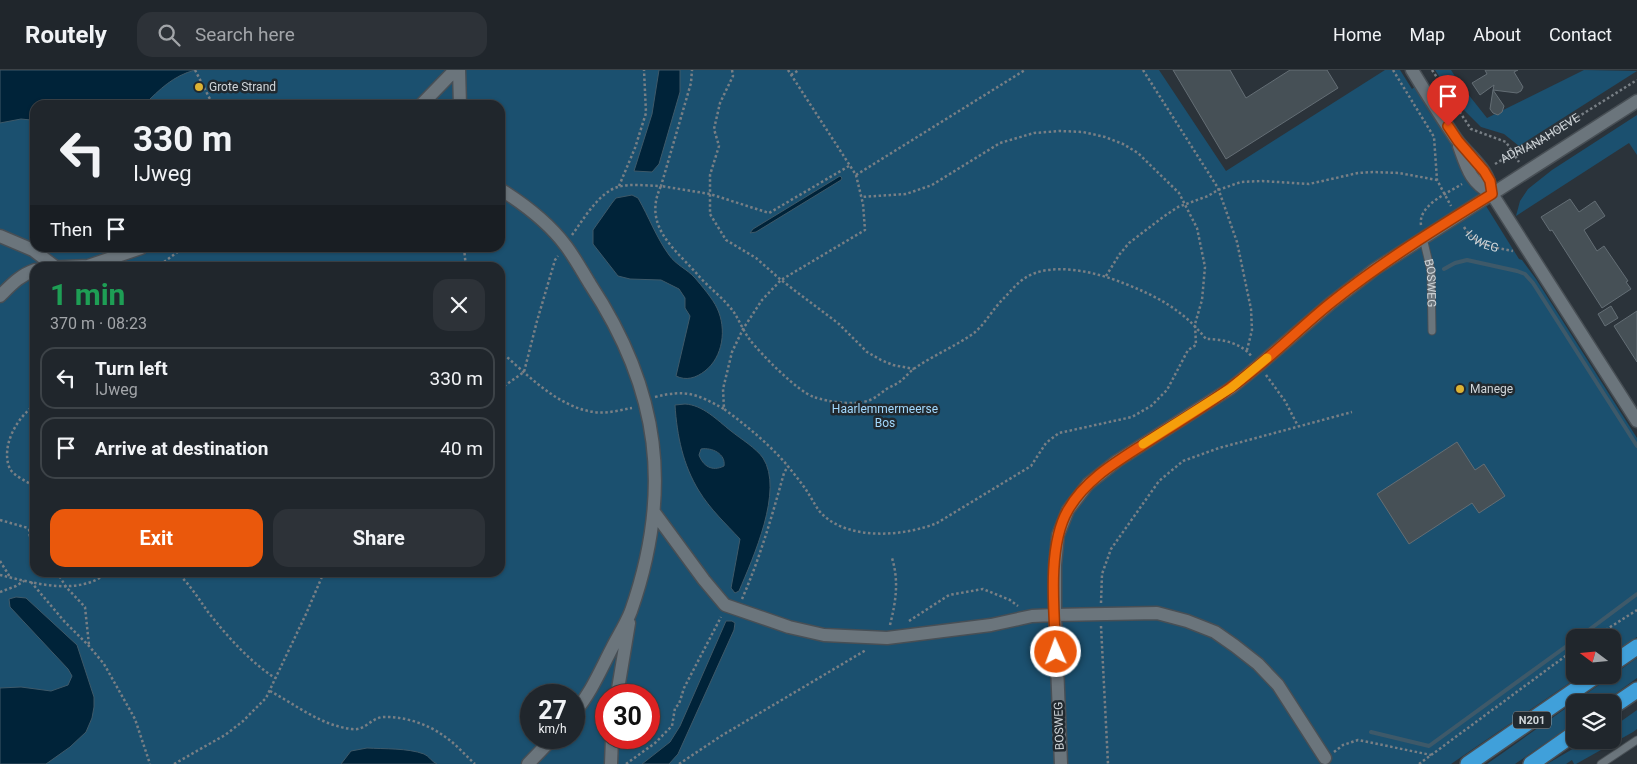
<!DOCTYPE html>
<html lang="en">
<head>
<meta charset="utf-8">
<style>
  :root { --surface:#20262c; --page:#2d3238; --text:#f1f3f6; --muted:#a2a5a9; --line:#3d4348; --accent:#ea580c }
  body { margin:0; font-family:Roboto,sans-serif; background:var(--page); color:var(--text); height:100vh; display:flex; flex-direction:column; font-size:19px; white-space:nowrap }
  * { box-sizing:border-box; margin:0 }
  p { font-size:16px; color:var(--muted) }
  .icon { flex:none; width:28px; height:28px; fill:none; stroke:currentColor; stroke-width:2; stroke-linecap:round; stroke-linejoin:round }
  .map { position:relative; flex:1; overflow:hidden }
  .panel { position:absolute; left:30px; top:192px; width:475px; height:315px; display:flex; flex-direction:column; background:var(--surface); border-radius:15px; box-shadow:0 1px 4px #0004,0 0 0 1px var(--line) }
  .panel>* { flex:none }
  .top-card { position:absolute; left:30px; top:30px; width:475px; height:152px; border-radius:15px; box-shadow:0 1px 4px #0004,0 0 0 1px var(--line); background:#20262c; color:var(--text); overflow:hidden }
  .needle { width:32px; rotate:286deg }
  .controls { position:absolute; left:1566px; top:559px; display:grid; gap:10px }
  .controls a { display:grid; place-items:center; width:55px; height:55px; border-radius:10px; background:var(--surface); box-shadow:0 1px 4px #0004,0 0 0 1px var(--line); font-size:25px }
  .speed { position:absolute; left:520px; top:614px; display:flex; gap:10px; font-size:25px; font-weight:700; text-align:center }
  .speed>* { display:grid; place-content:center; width:65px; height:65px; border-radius:50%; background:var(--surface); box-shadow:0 1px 4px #0004,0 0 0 1px var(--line); line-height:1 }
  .speed small { font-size:12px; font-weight:400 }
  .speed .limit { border:8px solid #d22; background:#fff; color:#111 }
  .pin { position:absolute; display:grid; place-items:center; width:42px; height:42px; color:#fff; margin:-51px -21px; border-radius:50% 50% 50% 0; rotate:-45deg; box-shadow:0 0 5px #0007 }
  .pin .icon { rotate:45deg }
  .me { position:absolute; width:55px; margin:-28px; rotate:358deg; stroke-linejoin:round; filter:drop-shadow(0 0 4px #0008) }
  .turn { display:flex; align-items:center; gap:18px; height:105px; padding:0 20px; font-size:22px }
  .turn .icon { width:65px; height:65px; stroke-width:2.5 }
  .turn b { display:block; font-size:35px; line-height:42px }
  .then { display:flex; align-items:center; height:48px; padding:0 20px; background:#0003; gap:10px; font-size:19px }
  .round { display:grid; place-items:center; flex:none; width:52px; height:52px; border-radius:15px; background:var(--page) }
  .summary { display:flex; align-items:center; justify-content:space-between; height:85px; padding:0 20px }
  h1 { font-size:30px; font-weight:700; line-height:38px; color:#1e9e55 }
  .cta { display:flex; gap:10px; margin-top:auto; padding:10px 20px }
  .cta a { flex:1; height:58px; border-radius:15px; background:var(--accent); color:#fff; font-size:20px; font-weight:700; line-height:58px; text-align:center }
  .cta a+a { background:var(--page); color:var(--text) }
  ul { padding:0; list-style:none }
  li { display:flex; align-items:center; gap:15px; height:62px; margin:0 10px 8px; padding:0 10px; border:2px solid var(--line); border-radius:15px }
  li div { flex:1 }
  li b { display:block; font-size:19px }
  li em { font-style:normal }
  header { display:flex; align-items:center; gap:30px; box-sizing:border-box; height:70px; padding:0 25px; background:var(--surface); border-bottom:1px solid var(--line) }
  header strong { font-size:24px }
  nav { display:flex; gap:28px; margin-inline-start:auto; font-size:18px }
  .search { width:350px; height:45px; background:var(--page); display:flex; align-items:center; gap:12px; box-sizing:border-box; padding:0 18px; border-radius:15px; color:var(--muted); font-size:19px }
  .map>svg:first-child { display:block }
</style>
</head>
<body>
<header>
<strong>Routely</strong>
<div class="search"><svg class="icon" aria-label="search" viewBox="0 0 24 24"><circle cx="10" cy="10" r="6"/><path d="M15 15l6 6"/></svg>Search here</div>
<nav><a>Home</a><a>Map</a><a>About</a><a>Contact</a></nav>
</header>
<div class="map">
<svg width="1637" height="694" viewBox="0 0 1637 694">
  <rect width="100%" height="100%" fill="#2b333a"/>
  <path fill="#1b506f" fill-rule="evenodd" d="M0,0H1159L1226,101L1385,0H1400L1412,19L1416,16L1453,75L1463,99L1519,189L1522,190L1536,209L1637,368V567L1613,584L1612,568H1575V605H1581L1451,694H0ZM35,35H500V178H35ZM35,198H500V502H35ZM531,625H574V668H531ZM606,625H649V668H606Z
    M1435,0H1451L1460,14L1487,48L1584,0L1637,1L1519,76L1504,64L1481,57L1457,33Z
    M1637,45V85L1629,73L1516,146L1520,131L1528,119L1552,100Z
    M1637,588V608L1604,632H1575V653L1515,694H1487Z
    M1637,640V659L1633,662L1576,694H1574L1572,690L1566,694H1547L1588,670H1612L1613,657Z"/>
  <path fill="#002339" stroke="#3e5969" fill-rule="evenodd" d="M0,0H195C173,6 160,19 144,35H35V54L31,50L21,49L0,53Z
    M659,0H680V22L659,94L652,102L634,101L652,44Z
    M840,106L842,108L841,110L756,162L750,163L753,159Z
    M632,125L638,128C649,147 656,167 669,185C676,195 687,199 695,208C701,215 713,229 717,238C727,259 723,287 705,301C696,308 686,311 676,306L690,246L685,238V228L679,219L661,210L630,209L618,206L593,174V160L612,133L616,128Z
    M685,334C703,335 717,350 731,361C741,369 756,378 763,388C784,420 753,488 739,521L735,523L731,518L740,469C726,454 710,439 699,421C683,395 677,366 675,335ZM701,379C712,377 726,384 724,396C712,402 703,396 699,385Z
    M16,527L26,528L77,575L94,627V637L92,648L86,662L70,677L46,694H0V618L21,617L51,621L68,615L72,606L68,599L10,537L9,529Z
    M726,551H732L735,553L734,560L678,684L669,694H642L670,672L680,656Z
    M367,678C384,679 408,678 424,684C429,686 432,692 437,694H341L351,681Z"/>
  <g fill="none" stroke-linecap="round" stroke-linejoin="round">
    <path stroke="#3e5969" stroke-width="4" d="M1444,199L1455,193L1467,190L1517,201L1525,204L1533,213L1637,376
      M1578,568L1637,524
      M1371,662L1429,676L1575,570"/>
  </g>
  <path fill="#465056" stroke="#646e75" d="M1173,0H1230L1246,28L1290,0H1327L1338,18L1226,89Z
    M1485,0H1518L1514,2L1523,17L1521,21L1517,23L1493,20L1494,15L1480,25L1472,13L1487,4Z
    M1493,20L1504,36L1502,42L1498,45L1493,43L1490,39Z
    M1570,129L1579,142L1595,131L1605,146L1584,160L1597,181L1604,176L1628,211L1626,212L1631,219L1602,238L1552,160L1550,161L1541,147Z
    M1611,236L1618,248L1605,256L1598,244Z
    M1637,241V292L1614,256Z
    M1457,372L1475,400L1484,394L1505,426L1479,443L1472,433L1409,474L1377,424Z"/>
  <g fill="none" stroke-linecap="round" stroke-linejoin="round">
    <g stroke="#484f55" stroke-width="9">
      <g id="lane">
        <path id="s3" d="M1423,168L1431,201L1432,261"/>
        <path d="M1601,694L1637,670"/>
      </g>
    </g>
    <g stroke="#484f55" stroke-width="15">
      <path id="street" d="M459,0L460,35
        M421,35L455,0
        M500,119C524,134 549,153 566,176C575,188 582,201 590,214C660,320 673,421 631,541C626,554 618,566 612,578C600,601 591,623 574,643
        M0,166L33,180L54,196
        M42,198L88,196L141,178
        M0,226C11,215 20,205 35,200
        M654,442L704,510L725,535L789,557L824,565L887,568L991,555L1032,546L1055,545L1157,543L1187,551L1215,562L1235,576L1258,594L1278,615L1325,688
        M617,625L629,553
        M528,694L553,668
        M611,694L612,668
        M1061,694L1055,545V495L1058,465L1068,440L1088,414L1117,391L1231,318L1258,296L1331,233L1375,199L1492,124L1637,351"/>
    </g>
    <g stroke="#484f55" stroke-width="15">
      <path id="secondary" d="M1412,0C1426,23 1441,47 1456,69C1471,89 1488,97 1492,124
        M1459,76C1467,98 1470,112 1492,124
        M1492,124L1637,31"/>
    </g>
    <g stroke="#484f55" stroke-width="18">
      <path id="highway" d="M1612,594L1637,577
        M1612,637L1637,620
        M1468,694L1597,605
        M1531,694L1575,663"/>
    </g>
    <g stroke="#787f85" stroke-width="2.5" stroke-dasharray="2.5 2.5" stroke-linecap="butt">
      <path d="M195,0L213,35"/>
      <path d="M732,0L733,6L720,33L714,59L719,76L710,105V144L726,170L756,188L781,210L839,254L867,282L881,290L893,295L914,299"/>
      <path d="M788,0L856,105L863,134L865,160L781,210L762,230L743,259L732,282L723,319L724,339C747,356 769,374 787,395C794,404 802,413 808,423C813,430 817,440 823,445C851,471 905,466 937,453L1031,396L1046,373L1059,363L1132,347L1151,336L1167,320L1188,280L1196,275L1195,254L1202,230L1205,197L1197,158L1179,123L1138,83L1123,74L1105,67L1083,62L1060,61L1034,63L1000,73L932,115L906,124L861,127"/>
      <path d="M1143,0L1218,118L1237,172L1251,239L1252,260L1247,280"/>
      <path d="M1393,0L1434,67L1437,110L1451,136"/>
      <path d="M1432,0L1471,59L1506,72L1519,92"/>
      <path d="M791,5L799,0"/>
      <path id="s1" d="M1495,94L1513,83L1533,75L1637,10"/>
      <path d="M849,96L769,143L710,124L661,116C642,156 675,179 698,205C709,218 726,230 735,244C740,252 744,262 750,270C761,284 798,322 814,327C828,332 856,336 870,330C877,327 882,322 888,318C892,316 895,315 898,313C905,308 909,302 915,298C934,285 956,276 974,263C985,254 993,239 1003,229C1010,222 1017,213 1025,208C1051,191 1096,202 1123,213C1157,226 1183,240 1206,269C1222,269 1242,273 1252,287"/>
      <path d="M856,105L1025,0"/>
      <path d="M619,116L635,78L646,43L644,0"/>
      <path d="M1421,155C1418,135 1448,123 1462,114"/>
      <path id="s2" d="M1464,157C1476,176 1493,177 1513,181"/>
      <path d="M572,165C583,150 599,122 618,117C631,113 647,116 661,116L691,13L692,0"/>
      <path d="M464,178L466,198"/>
      <path d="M156,198L183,178"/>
      <path d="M1106,206L1119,185L1129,173L1163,147L1178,137L1208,126L1218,120L1241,112L1262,111L1309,114L1358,103L1373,102L1399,103L1437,110"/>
      <path d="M500,281C527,304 557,337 594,342C607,344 620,340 632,338"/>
      <path d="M1266,305L1285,331L1298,356"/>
      <path d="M500,319L524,302L537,251L555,190L558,186"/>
      <path d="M655,327C686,319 697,324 724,339"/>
      <path d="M35,335C17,347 0,377 10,399C14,406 28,412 35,417"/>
      <path d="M0,450L35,460"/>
      <path d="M29,459L30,468L35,474"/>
      <path d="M0,491L10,507"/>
      <path d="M57,502L66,517L85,537L89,575"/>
      <path d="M176,502C190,514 198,528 208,542C228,567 248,590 275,608"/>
      <path d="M0,505C34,513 79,527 108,502"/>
      <path d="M31,512L64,551L89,576L104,594L135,649L150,694"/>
      <path d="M0,522L16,516L24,511"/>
      <path d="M742,529C760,488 772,446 784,403L788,396"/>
      <path d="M1101,533L1102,504L1111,479L1159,411L1183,391L1219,378L1352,342"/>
      <path d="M909,551L949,525L983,519L1010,530L1018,536"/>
      <path d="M890,555C896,531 899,511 892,488"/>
      <path d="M1101,556L1108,694"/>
      <path d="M1593,568L1637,540"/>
      <path d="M270,621C296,635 322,656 352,659C365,661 371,648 383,647C403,646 428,654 444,666C456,674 465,685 475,694"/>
      <path d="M1334,682L1343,675L1358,670L1431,685"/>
      <path d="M174,694L225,665L242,652L266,628L306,544L324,502"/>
      <path d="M626,694L655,673L672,656L675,638L679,634L684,618L721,547"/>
      <path d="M679,694L721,666L866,580"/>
      <path d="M1419,694L1575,579"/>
    </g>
    <use href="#lane" stroke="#6b757c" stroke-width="7"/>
    <use href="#street" stroke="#6b757c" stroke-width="12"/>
    <use href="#secondary" stroke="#6b757c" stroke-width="12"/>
    <use href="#highway" stroke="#40a0da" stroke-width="15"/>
  </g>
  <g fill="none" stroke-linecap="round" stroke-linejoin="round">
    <g stroke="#983908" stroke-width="12">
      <path id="route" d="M1056,582C1054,541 1047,476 1068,440C1085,410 1116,392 1144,374C1173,355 1203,338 1230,318C1267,292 1297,260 1332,232C1382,192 1437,158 1492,124L1490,111L1484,101L1458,71L1448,56"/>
    </g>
    <use href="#route" stroke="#ea580c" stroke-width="9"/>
    <path stroke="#f59e0b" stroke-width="9" d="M1143,374L1231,318L1267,288"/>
  </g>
  <g fill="#dcb233" stroke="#21292f" stroke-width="2">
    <circle cx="199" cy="17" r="5"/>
    <circle cx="1460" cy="319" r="5"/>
  </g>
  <g text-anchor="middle" stroke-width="5" stroke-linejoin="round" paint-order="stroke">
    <rect fill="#21292f" stroke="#9ca2a7" stroke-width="1" x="1513" y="641.5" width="38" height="17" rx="4"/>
    <g font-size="11" font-weight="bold" fill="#d0d6da">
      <text x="1532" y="654">N201</text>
    </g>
    <g font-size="12" fill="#d0d6da" stroke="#21292f" text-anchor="start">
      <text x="209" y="21">Grote Strand</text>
      <text x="1470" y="323">Manege</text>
    </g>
    <g font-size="12" fill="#d0d6da" stroke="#21292f">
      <text dy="4" stroke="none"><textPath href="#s1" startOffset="52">ADRIANAHOEVE</textPath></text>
      <text dy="4" stroke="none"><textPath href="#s2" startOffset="24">IJWEG</textPath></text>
      <text dy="4" stroke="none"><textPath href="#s3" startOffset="46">BOSWEG</textPath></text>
      <text transform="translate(1059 656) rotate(-92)" y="4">BOSWEG</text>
    </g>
    <g font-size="12" fill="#a2d8fd" stroke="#21292f">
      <text x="885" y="343">Haarlemmermeerse<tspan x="885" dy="14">Bos</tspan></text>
    </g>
  </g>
</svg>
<div class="controls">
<a><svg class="needle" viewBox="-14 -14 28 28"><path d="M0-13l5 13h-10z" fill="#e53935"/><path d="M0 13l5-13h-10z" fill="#a2a5a9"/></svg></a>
<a><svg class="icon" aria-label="layers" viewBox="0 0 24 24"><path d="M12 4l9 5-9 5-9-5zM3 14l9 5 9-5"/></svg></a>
</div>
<div class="speed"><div>27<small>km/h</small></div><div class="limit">30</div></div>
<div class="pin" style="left:1448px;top:56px;background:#d93025"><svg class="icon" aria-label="arrive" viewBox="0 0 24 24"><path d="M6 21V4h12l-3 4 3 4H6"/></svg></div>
<svg class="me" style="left:1056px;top:582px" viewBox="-20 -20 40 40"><circle r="17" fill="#ea580c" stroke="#fff" stroke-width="3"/><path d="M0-11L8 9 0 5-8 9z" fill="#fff"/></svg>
<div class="top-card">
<div class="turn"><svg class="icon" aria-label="left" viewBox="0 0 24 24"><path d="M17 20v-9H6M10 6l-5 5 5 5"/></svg><div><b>330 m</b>IJweg</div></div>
<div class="then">Then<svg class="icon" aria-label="arrive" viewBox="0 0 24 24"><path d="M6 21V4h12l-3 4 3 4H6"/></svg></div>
</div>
<section class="panel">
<div class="summary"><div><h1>1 min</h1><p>370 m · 08:23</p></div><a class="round"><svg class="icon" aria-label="close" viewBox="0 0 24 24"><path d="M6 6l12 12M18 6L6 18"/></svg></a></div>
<ul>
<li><svg class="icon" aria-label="left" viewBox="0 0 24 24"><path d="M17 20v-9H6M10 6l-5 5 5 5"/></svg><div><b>Turn left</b><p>IJweg</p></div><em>330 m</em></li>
<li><svg class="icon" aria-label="arrive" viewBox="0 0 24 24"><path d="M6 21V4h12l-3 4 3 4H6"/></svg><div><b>Arrive at destination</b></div><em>40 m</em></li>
</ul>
<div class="cta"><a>Exit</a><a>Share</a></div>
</section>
</div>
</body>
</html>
